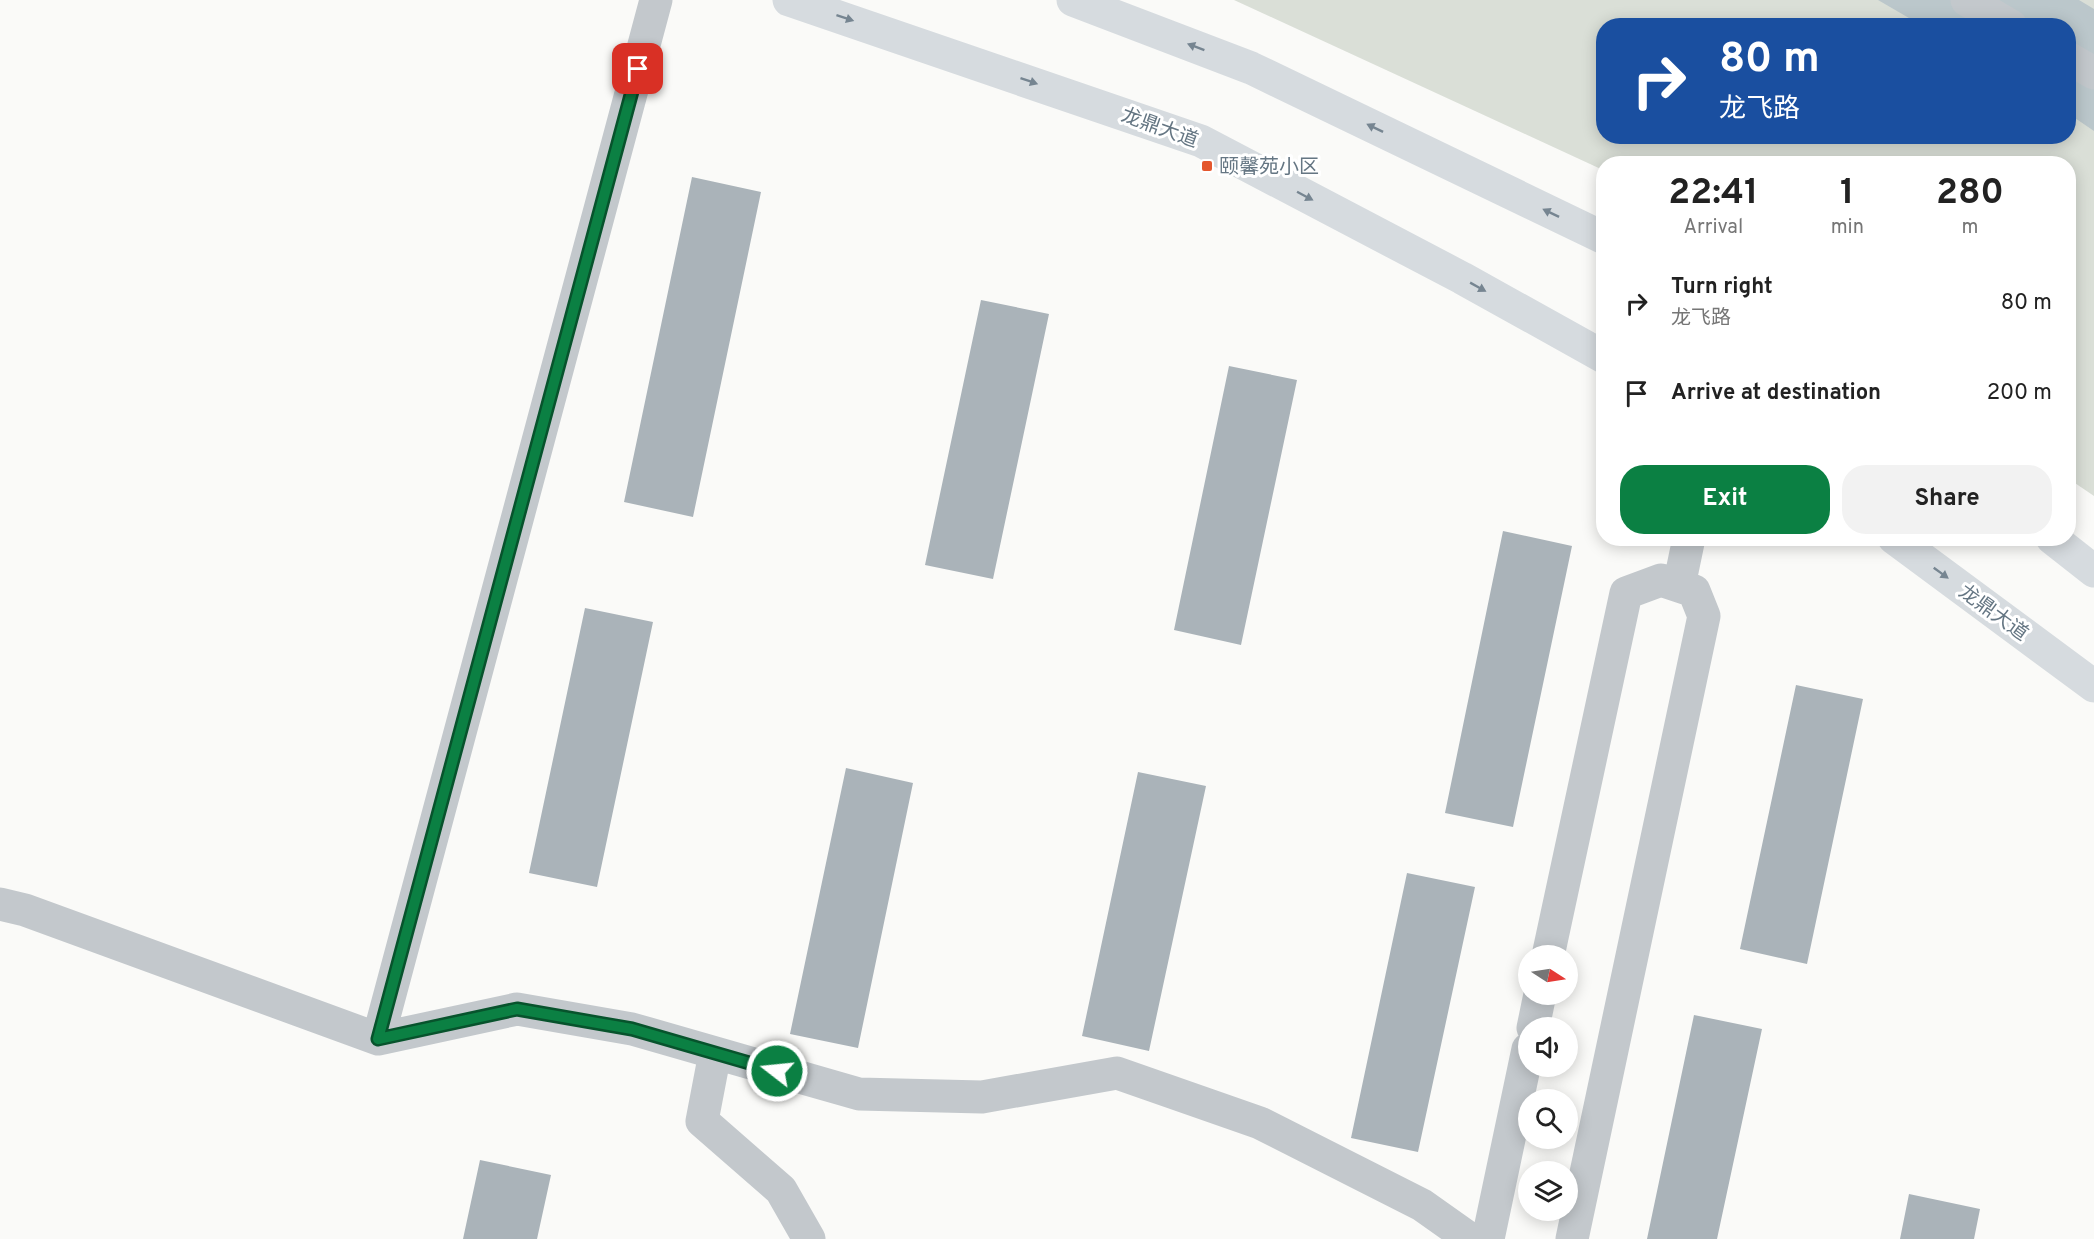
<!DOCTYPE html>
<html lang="en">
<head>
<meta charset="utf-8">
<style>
  :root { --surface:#fff; --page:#f2f2f2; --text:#222; --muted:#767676; --accent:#0b8043 }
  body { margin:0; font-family:Overpass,"Noto Sans SC",sans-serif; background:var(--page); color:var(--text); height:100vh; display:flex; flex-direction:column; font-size:22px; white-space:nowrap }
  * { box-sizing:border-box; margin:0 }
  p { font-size:20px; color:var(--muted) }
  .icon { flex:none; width:33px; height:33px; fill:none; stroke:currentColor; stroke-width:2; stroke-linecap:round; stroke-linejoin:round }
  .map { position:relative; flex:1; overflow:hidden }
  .panel { position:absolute; left:1596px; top:156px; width:480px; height:390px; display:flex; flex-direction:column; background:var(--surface); border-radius:24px; box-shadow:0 3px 15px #0003 }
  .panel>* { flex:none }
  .hud { position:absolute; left:1596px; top:18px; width:480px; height:126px; border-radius:24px; box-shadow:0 3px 15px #0003; background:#1a4fa0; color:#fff; overflow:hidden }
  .needle { width:39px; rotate:102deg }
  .controls { position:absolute; left:1518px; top:945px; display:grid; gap:12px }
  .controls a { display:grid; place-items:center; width:60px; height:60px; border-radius:50%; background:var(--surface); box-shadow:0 3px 15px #0003; font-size:30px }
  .pin { position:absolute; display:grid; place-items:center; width:51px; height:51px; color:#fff; margin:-26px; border-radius:12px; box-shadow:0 3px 9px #0006 }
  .me { position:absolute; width:66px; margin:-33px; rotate:286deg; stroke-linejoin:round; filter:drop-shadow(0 0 4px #0008) }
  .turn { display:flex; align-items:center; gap:21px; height:126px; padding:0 24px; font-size:27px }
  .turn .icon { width:78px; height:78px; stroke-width:2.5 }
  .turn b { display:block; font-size:42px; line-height:51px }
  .eta { display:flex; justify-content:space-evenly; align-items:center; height:102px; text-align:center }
  .eta b { font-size:36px; font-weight:700; line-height:42px }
  .primary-button { display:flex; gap:12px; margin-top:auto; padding:12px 24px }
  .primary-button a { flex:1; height:69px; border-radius:24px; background:var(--accent); color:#fff; font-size:24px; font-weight:700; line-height:69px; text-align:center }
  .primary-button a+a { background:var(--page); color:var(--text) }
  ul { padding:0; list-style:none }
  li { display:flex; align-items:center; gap:18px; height:90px; padding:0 24px }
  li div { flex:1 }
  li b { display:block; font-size:22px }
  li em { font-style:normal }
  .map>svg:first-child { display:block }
</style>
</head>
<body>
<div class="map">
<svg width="2094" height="1239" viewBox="0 0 2094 1239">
  <rect width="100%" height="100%" fill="#fafaf8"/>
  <path fill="#dadfd7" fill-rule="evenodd" d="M1234,0H2094V496L2069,479L2068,164H1604L1603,170ZM1604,26H2068V136H1604Z"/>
  <path fill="#bbc7cb" d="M1878,0H2079L2094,9V131L2069,114L2068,26L1921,25Z"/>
  <path fill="#aab3b9" d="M692,177L761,192L693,517L624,502Z
    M981,300L1049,314L993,579L925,565Z
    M1229,366L1297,380L1241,645L1174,630Z
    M1503,531L1572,546L1513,827L1445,813Z
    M585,608L653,622L597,887L529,873Z
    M1796,685L1863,699L1807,964L1740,949Z
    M846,768L913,783L858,1048L790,1034Z
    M1138,772L1206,786L1149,1051L1082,1036Z
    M1407,873L1475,887L1418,1152L1351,1138Z
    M1694,1015L1762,1029L1717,1239H1647Z
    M480,1160L551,1175L537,1239H463Z
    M1909,1194L1980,1209L1974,1239H1900Z"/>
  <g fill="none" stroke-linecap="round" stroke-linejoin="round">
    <path stroke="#c3c8cc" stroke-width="33" d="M1967,0L2011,26
      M2068,58L2094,73
      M1679,586L1689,538
      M0,904L25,910L378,1039L517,1009L632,1029L859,1094L982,1097L1117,1073L1260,1123L1422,1205L1470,1239
      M1548,956L1626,593L1661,580L1694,591L1704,616L1572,1239
      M1533,1028L1540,994
      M378,1039L656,0
      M715,1053L702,1121L781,1190L809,1239
      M1488,1239L1528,1049"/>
    <path stroke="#d6dbdf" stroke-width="33" d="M789,0L1201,141L1462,278L1604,357
      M1073,0L1251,68L1604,238
      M1894,538L2094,686
      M2052,538L2094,571"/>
  </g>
  <defs><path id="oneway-solid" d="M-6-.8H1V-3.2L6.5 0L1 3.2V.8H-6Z" transform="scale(1.5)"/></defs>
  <g fill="#768591">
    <use href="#oneway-solid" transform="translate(845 18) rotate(18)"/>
    <use href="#oneway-solid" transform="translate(1196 47) rotate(-159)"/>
    <use href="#oneway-solid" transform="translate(1029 81) rotate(19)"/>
    <use href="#oneway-solid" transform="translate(1375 128) rotate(-154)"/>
    <use href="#oneway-solid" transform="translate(1305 196) rotate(28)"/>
    <use href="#oneway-solid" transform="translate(1551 213) rotate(-154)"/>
    <use href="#oneway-solid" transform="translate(1478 287) rotate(29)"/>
    <use href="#oneway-solid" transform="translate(1941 573) rotate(36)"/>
  </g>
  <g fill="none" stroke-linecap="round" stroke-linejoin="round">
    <g stroke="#07532c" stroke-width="15">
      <path id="route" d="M638,69L378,1039L517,1009L632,1029L777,1071"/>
    </g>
    <use href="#route" stroke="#0b8043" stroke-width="10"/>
  </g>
  <rect fill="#e4572e" stroke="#fff" stroke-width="2" x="1201" y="160" width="12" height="12" rx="3"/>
  <g text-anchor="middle" stroke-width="6" stroke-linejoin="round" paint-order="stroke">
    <g font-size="20" fill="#657683" stroke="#fff">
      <text transform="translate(1160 127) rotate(20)" y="7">龙鼎大道</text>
      <text transform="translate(1994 612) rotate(36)" y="7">龙鼎大道</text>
    </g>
    <g font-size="20" fill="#657683" stroke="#fff" text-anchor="start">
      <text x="1219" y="173">颐馨苑小区</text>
    </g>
  </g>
</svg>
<div class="controls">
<a><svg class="needle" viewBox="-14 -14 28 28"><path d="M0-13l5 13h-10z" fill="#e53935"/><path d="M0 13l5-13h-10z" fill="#767676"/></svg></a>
<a><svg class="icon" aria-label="sound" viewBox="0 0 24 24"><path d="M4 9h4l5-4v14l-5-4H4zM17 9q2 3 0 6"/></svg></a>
<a><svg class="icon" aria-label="search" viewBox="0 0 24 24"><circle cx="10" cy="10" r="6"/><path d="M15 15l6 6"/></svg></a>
<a><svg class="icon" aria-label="layers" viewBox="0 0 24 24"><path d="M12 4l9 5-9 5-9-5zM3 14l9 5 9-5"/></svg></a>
</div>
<div class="pin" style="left:638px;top:69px;background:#d93025"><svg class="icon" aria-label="arrive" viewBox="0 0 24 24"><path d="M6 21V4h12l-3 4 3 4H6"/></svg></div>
<svg class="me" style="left:777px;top:1071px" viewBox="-20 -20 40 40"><circle r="17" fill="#0b8043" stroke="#fff" stroke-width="3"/><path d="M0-11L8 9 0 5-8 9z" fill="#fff"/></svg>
<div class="hud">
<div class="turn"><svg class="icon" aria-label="right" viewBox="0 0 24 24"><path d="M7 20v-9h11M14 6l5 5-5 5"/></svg><div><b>80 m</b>龙飞路</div></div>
</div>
<section class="panel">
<div class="eta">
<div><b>22:41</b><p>Arrival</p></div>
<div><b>1</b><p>min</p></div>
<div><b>280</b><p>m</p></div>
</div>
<ul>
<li><svg class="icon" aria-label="right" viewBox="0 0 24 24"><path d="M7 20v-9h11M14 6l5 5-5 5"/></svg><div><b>Turn right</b><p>龙飞路</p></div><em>80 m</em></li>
<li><svg class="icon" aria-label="arrive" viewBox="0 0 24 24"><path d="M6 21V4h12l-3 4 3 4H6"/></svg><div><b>Arrive at destination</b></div><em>200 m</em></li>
</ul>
<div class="primary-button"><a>Exit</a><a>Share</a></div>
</section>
</div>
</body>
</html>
